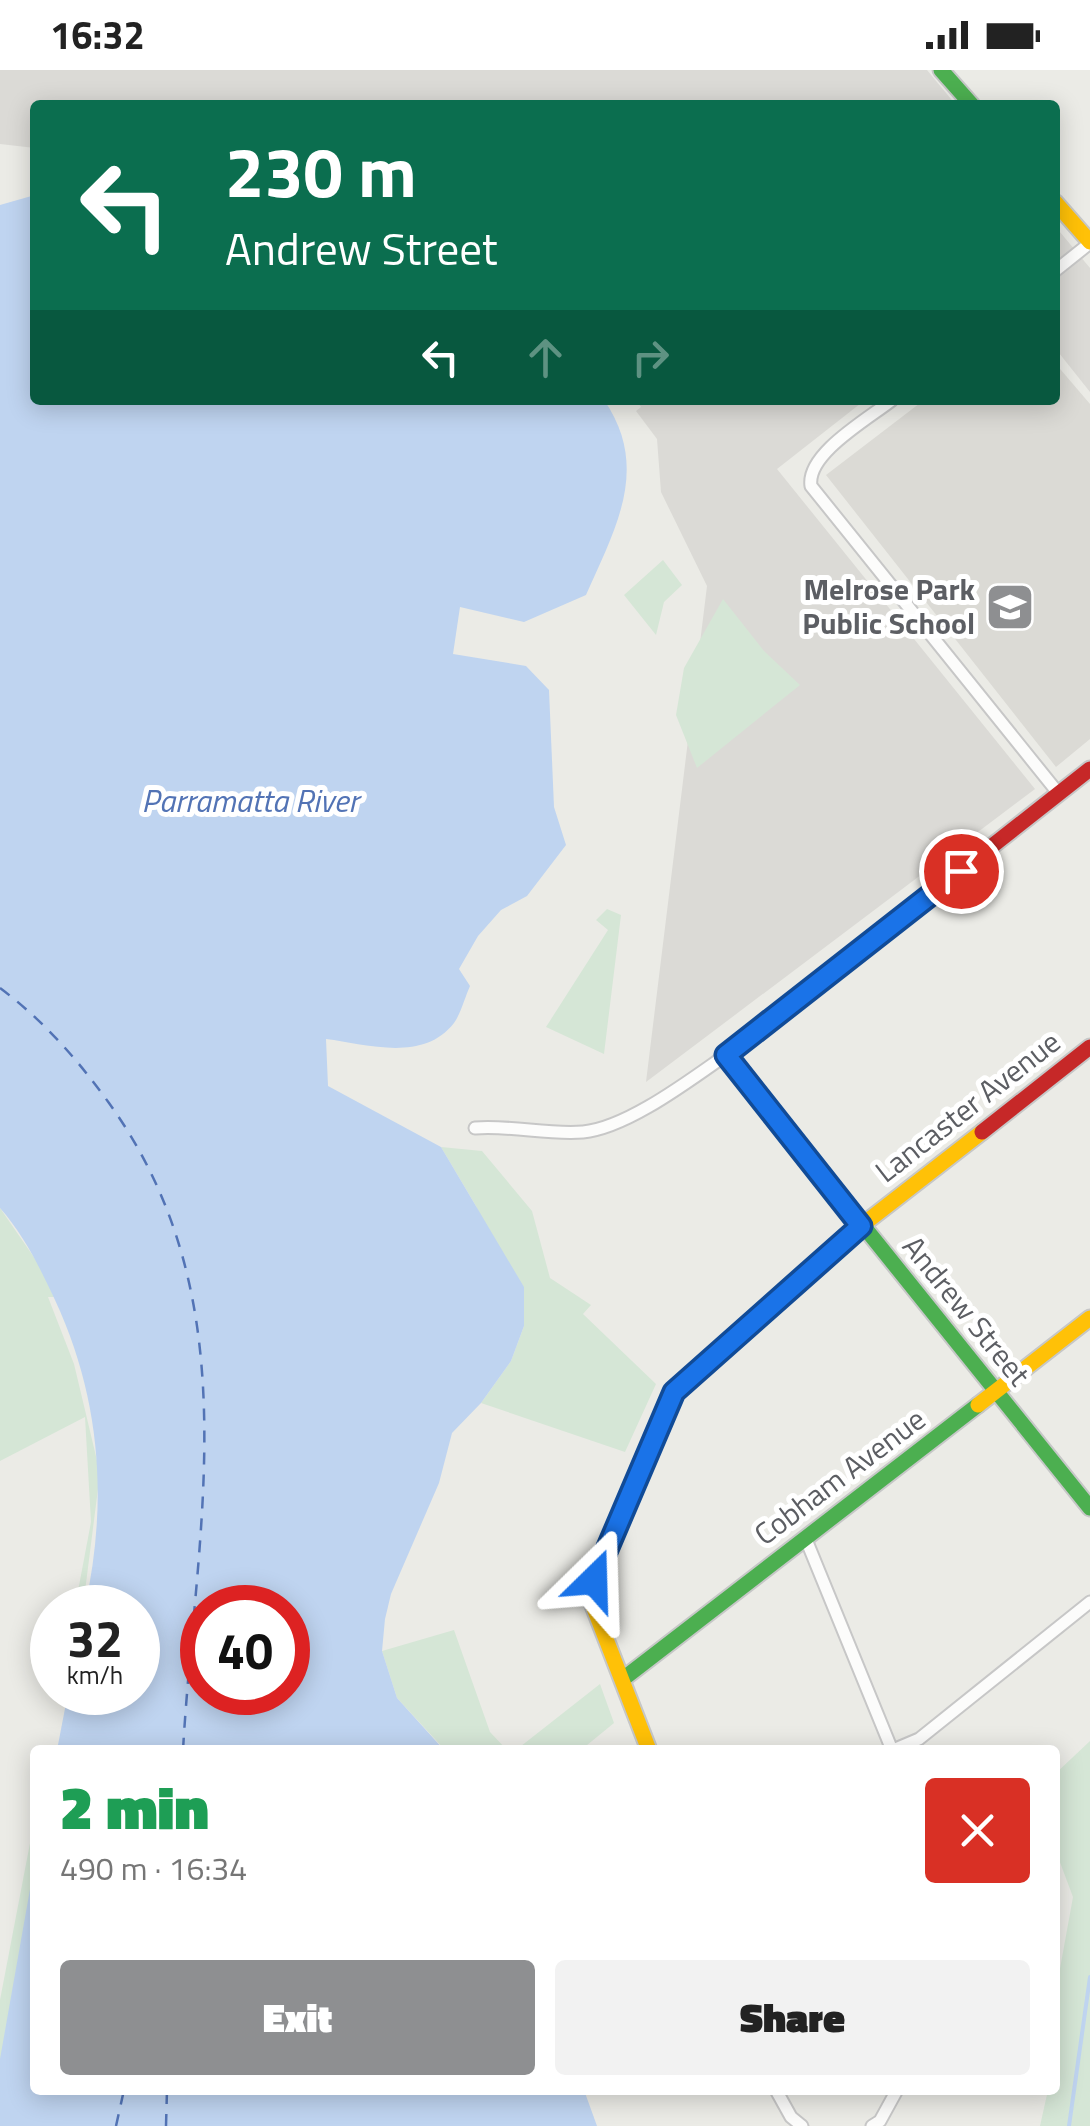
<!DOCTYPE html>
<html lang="en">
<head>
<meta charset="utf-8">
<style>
  :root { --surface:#fff; --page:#f2f2f2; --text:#222; --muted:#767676; --accent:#8e8f91 }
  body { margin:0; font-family:"Titillium Web",sans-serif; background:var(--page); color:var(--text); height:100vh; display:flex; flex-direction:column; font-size:38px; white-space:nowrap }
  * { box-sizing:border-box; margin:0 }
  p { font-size:32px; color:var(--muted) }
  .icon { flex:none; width:55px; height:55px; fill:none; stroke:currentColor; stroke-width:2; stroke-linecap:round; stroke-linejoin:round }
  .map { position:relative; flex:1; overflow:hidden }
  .drawer { position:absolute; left:30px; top:1675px; width:1030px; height:350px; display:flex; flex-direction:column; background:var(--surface); border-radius:10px; box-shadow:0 5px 25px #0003 }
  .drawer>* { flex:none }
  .banner { position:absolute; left:30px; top:30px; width:1030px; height:305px; border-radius:10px; box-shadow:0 5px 25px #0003; background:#0b6e4f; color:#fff; overflow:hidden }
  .speed { position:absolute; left:30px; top:1515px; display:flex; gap:20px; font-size:50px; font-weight:700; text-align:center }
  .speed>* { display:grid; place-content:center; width:130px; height:130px; border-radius:50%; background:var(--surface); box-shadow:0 5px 25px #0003; line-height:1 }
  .speed small { font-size:25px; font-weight:400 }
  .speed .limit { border:15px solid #d22; background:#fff; color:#111 }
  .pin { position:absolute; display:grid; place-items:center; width:85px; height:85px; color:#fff; margin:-42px; border:5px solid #fff; border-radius:50%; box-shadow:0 2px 10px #0007 }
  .me { position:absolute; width:110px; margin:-55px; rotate:22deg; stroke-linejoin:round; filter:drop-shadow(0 0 8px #0008) }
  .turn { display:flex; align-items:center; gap:35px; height:210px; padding:0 30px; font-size:45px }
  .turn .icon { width:130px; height:130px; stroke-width:2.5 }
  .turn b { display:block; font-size:70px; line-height:85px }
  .lanes { display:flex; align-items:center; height:95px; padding:0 30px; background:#0003; justify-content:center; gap:50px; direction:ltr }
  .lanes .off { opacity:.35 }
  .round { display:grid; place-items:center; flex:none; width:105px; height:105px; border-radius:10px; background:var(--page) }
  .summary { display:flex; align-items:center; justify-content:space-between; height:170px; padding:0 30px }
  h1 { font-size:60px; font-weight:800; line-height:75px; color:#1e9e55 }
  .action { display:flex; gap:20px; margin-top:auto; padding:20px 30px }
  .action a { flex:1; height:115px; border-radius:10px; background:var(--accent); color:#fff; font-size:40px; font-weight:800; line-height:115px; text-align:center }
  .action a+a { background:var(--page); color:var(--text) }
  .status { display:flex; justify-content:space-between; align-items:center; height:70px; padding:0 50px; background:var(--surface); direction:ltr }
  .status svg { height:28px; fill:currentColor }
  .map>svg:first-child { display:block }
</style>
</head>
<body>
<div class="status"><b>16:32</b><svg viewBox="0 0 49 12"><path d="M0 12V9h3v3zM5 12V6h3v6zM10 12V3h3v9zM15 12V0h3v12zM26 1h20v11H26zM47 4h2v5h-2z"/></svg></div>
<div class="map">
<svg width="1090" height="2056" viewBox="0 0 1090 2056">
  <rect width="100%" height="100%" fill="#ebebe6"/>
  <path fill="#dbdad6" d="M0,0H927L956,35H35V78L0,74Z
    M1055,156L1090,198V322L1055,278Z
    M636,330H865L777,399L1035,719L646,1012L707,516L661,422L657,369L636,341L641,337Z"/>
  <path fill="#dbdad5" d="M1055,293L1090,334V669L1056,697L826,405L924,330H1055Z"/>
  <path fill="#d5e6d6" d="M663,490L682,515L664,532L656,565L624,525Z
    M723,529L764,581L800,615L697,698L676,645L684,598Z
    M607,839L621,845L604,984L546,957L608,860L596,850Z
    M441,1077L482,1081L532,1141L550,1208L591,1235L583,1244L656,1314L625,1382L481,1333L511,1291L524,1256L476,1136Z
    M0,1138L40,1196L54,1227H48L74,1294L100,1403L83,1537H75L91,1452L85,1347L0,1391Z
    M454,1560L490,1662L507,1680H445L397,1628L382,1581Z
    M600,1614L614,1653L581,1680H516Z
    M1090,1671V2056H1040L1048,2020H1055L1057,1915L1073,1827L1055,1779V1704Z
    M35,1747V1808L0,1999V1930Z"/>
  <path fill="#bfd4f0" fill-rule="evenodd" d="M35,125V330H604C651,398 615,459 586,525L524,552L460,537L453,584L526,596L549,620L554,737L566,775L527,826L501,840L478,866L459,899L470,916C465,927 461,943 454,953C423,993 366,974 326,969L328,1016L441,1077L524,1217V1256L511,1291L481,1333L452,1363L439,1413L391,1524L385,1549L382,1581L397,1628L444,1680H57L68,1623L138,1622V1538L85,1537C108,1431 101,1329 55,1230C40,1198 24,1165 0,1138V135ZM202,1538H288V1622H202Z
    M35,1791V2020H584L597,2056H0V1989Z"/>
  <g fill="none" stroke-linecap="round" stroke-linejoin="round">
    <path stroke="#bfd4f0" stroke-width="4" d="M1069,2056L1090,1907"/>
    <path stroke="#5273b5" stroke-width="2.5" stroke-dasharray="12 10" stroke-linecap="butt" d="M0,918C44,951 77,989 109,1033C251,1231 196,1454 183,1680
      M116,2056L124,2020
      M166,2056L167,2020"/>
    <g stroke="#c7c7c7" stroke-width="15">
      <path id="street" d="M1055,201L1090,173
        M892,330C868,349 806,384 811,416L1059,724
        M475,1058C512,1055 547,1065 583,1062C627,1058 690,1010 726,985
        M805,1467L892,1680
        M893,1680L919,1669L1090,1532
        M776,2020L791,2047L802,2056
        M872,2056L880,2051L897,2020"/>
    </g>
    <g stroke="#c6c7c7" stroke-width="19">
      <path id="fast" d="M941,0L972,35
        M734,979L726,985L1090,1438
        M623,1609L978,1335"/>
    </g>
    <g stroke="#c6c7c7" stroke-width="19">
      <path id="slow" d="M1055,132L1090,172
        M978,1335L1090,1248
        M649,1680L592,1533L599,1491L648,1389L674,1322L861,1156L982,1062"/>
    </g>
    <g stroke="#c6c7c7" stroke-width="19">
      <path id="jam" d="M734,979L1090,699
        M982,1062L1090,977"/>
    </g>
    <use href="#street" stroke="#fcfcfb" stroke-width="11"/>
    <use href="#fast" stroke="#4caf50" stroke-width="15"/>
    <use href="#slow" stroke="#ffc107" stroke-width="15"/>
    <use href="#jam" stroke="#c62828" stroke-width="15"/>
  </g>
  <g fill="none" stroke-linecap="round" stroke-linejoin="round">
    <g stroke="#114b97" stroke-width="25">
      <path id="route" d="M594,1510L674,1322L861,1156L726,985L961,801"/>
    </g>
    <use href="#route" stroke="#1a73e8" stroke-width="18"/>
  </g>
  <defs>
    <g id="school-square" transform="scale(2.5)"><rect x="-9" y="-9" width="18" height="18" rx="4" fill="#8e8f91" stroke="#fff"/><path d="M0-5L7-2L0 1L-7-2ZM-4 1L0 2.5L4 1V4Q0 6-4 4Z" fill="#fff"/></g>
  </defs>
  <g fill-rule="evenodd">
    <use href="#school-square" x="1010" y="537"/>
  </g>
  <g text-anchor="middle" stroke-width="10" stroke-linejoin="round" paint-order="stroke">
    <g font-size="30" font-weight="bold" fill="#5c5e63" stroke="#fff" text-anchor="end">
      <text x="975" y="530">Melrose Park<tspan x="975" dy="34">Public School</tspan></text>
    </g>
    <g font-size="30" fill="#5c5e63" stroke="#fff">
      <text transform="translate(968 1037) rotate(-38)" y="10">Lancaster Avenue</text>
      <text transform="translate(966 1241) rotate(51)" y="10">Andrew Street</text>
      <text transform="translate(840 1407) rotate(-37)" y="10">Cobham Avenue</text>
    </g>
    <g font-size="32" font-style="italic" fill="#5273b5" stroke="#fff">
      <text x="250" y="742">Parramatta River</text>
    </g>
  </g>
</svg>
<div class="speed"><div>32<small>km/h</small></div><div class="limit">40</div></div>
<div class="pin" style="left:961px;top:801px;background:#d93025"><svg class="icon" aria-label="arrive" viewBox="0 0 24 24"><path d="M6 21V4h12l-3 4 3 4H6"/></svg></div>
<svg class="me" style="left:594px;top:1510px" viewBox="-20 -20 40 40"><path d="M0-17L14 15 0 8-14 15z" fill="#1a73e8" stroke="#fff" stroke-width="4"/></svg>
<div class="banner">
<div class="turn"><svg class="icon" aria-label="left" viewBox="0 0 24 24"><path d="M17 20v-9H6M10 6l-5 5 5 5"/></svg><div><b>230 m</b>Andrew Street</div></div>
<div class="lanes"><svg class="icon" aria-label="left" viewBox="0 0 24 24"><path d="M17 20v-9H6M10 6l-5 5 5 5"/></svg><svg class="icon off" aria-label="ahead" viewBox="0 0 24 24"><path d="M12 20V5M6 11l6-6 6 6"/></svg><svg class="icon off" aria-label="right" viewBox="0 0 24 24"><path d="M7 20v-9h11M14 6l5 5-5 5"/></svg></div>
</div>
<section class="drawer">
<div class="summary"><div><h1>2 min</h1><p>490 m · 16:34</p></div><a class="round" style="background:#d93025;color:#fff"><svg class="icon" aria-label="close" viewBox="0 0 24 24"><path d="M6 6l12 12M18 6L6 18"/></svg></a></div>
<div class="action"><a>Exit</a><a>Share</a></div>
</section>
</div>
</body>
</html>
